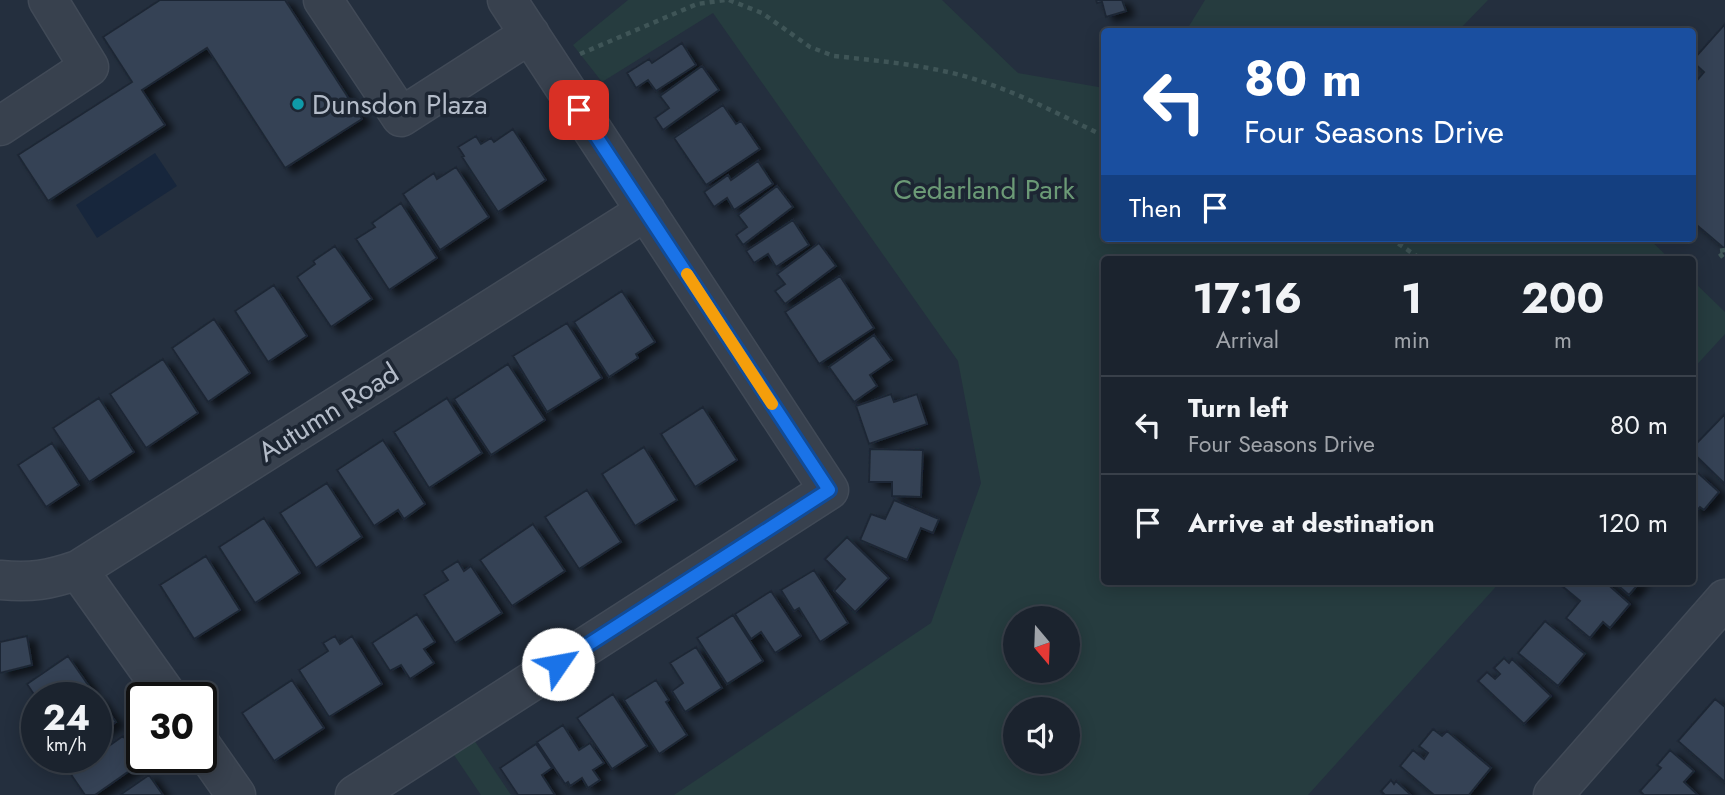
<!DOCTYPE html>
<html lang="en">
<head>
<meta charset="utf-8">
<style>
  :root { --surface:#1b232e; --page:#242b36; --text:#f1f3f6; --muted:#a0a4aa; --line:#39404a }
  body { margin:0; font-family:Jost,sans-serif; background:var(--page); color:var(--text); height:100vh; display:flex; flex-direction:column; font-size:26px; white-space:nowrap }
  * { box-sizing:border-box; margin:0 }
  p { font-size:23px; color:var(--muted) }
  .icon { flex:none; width:38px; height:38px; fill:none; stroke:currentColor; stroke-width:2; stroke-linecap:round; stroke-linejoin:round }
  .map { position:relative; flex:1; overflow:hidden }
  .side { position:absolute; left:1101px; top:256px; width:595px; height:329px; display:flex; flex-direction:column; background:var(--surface); border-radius:7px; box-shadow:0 4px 18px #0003,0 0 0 2px var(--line) }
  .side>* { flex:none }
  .hud { position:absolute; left:1101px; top:28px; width:595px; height:214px; border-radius:7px; box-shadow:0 4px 18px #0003,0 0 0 2px var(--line); background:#1a4fa0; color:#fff; overflow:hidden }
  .needle { width:46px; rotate:161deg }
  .buttons { position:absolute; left:1003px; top:606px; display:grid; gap:14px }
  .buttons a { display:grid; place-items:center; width:77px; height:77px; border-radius:50%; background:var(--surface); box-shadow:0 4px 18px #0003,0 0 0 2px var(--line); font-size:35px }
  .speed { position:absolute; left:21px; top:682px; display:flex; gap:14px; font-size:35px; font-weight:700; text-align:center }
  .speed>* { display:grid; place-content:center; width:91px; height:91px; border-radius:50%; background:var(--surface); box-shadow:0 4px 18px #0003,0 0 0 2px var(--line); line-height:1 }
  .speed small { font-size:18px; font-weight:400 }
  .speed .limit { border:4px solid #111; border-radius:10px; background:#fff; color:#111 }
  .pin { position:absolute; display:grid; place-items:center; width:60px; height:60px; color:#fff; margin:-30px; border-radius:14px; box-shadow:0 4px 10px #0006 }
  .me { position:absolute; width:77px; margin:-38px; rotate:57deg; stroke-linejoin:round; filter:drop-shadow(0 0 5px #0008) }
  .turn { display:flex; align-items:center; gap:24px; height:147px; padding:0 28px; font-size:32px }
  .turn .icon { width:91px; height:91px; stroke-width:2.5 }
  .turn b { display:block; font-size:49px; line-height:60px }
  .then { display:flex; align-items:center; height:66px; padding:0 28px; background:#0003; gap:14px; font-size:26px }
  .eta { display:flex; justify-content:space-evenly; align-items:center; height:119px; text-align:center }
  .eta b { font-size:42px; font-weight:700; line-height:49px }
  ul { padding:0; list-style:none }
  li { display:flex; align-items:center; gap:21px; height:98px; padding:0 28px; border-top:2px solid var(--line) }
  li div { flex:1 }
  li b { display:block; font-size:26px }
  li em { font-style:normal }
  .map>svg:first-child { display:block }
</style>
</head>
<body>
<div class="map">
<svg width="1725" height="795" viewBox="0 0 1725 795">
  <defs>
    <filter id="shadow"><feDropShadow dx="8" dy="4.5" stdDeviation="3.5" flood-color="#0009"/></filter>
  </defs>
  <rect width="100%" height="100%" fill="#242f3e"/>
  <path fill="#263c3f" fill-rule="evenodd" d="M628,0H942L1018,73L1104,88V238H1648L1670,259H1104V581H1501L1308,795H674L931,623L981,483L958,361L713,13L602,82L573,45ZM1015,618H1068V670H1015ZM1015,709H1068V761H1015Z
    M1205,0H1488L1458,31H1186Z
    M1692,280L1725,312V334L1692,370Z
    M474,740L511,795H481L454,755Z"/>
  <path fill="#17263c" d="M155,153L177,186L97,238L76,205Z"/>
  <path fill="#364354" stroke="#1f2835" stroke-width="2" filter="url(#shadow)" d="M160,0H285L362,119L285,168L207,48L142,90L165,125L48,201L18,155L132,82L103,37Z
    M1096,0H1122L1126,11L1106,17L1102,2L1097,3Z
    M1725,24V249L1692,221V86L1704,72L1692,61Z
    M682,43L696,65L656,91L648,80L636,88L627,73L649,59L652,63Z
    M702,66L719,90L663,130L655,118L669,108L660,96Z
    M723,105L736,124L741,121L760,149L706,185L674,138Z
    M513,129L546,180L498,212L462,157L464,156L458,147L476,136L481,144L491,138L494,142Z
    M758,161L773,184L734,210L727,198L714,207L704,192L728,175L731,180Z
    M456,167L489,217L440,250L403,194L434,173L437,179Z
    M777,186L793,207L743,245L736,235L747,227L738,215Z
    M401,203L437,258L389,290L356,239L375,227L372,223Z
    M793,220L809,245L776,267L768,254L754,263L746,251Z
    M819,243L836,266L785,304L775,291L785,284L777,274Z
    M335,246L372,299L331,327L297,277L315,264L313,261Z
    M840,276L874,328L819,364L785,312Z
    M274,285L307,336L268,362L235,311Z
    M622,291L655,342L636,354L638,358L609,377L574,322Z
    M214,319L250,373L208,402L172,348Z
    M567,323L602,378L547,412L513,356Z
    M874,335L892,360L870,375L877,386L854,402L829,367Z
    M163,359L198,413L146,448L110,394Z
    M508,364L545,420L491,455L454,399Z
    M891,394L894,402L917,394L927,424L869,444L856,406Z
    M99,398L134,452L89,482L53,428Z
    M447,398L482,453L429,488L394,432Z
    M703,407L737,460L695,487L661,434Z
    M1725,414V484L1692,452V448Z
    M383,440L425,504L404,519L398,510L374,526L337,470Z
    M52,443L79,485L46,507L18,465Z
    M644,447L677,500L635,526L602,474Z
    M870,449L923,450L921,497L892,496V482H869Z
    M1697,472L1719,492L1704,510L1700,507L1692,515V478Z
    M327,483L362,537L316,568L280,513Z
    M587,490L621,542L579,569L545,517Z
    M894,500L939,519L933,533L921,528L907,560L860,540L871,514L885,519Z
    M264,518L300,573L255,603L219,547Z
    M533,524L565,571L512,606L480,560Z
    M847,537L889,578L855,612L834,591L845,579L825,559Z
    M206,556L240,610L194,639L160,585Z
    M458,561L464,571L471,566L502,613L455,643L424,595L448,580L442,571Z
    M814,570L848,623L820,642L799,608L794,611L781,590Z
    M1566,581H1604L1630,604L1610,628L1603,622L1590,638L1566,618L1580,601L1562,586Z
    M1613,581H1641L1629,595Z
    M771,591L801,636L775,653L761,632L751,639L735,614Z
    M417,614L435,642L424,649L434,663L410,679L401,665L390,671L372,643Z
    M733,615L763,661L727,684L697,638Z
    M1545,621L1585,654L1558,686L1518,653Z
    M27,636L32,665L0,673V642Z
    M335,636L340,644L352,636L382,684L329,717L299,670L328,651L323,643Z
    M696,647L722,688L685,712L672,691L683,683L670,663Z
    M68,656L91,689L78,698L37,699L27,684Z
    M1504,658L1509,663L1512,659L1551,696L1524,724L1478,681L1487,672L1495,679L1500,674L1494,668Z
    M292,680L324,728L274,761L242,713Z
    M656,680L669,700L666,702L687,735L659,754L624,700Z
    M613,694L647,746L612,769L577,718Z
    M96,695L116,722L96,736V698H92Z
    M1715,699L1725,707V782L1678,741Z
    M563,725L579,750L590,743L604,763L593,770L600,780L588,788L582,778L570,786L568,782L565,784L537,742Z
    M1433,729L1442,736L1447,731L1491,768L1469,795H1434L1400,766L1413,750L1424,759L1428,753L1419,746Z
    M123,736L142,762L95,795H85L70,773L92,758H96V755Z
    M536,744L552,768L542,775L555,795H518L500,768Z
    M1670,750L1694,771L1684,782L1698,795H1644L1640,791L1661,768L1657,765Z
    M149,775L163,795H120Z
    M1391,780L1394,784L1396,781L1411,795H1383L1384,794L1381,791Z"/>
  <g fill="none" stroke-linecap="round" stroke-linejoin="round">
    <g stroke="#414a57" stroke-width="41">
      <path id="minor" d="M323,0L401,117L530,34
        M0,126L89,67L48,0
        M78,570L169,698
        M0,580C31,583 49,580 78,570L646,211
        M201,745L236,795
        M355,795L829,490L507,0
        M1553,795L1725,599"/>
    </g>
    <path stroke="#3f5557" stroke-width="4.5" stroke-dasharray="5 5" stroke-linecap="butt" d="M729,0L762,13L810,47L834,56C880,61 927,65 971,78C1018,92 1060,115 1104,136
      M580,54L697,4L725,0
      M1390,238L1421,259
      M1725,250L1718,251L1725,260"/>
    <use href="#minor" stroke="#38414e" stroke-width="38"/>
  </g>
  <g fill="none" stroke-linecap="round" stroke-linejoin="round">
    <g stroke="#114b97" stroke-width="18">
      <path id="route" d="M558,664L829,490L579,110"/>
    </g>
    <use href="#route" stroke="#1a73e8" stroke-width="12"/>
    <path stroke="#f59e0b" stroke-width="12" d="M687,274L772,404"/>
  </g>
  <circle fill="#0f9aa8" stroke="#1d2633" stroke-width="2.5" cx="298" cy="104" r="7"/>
  <g text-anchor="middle" stroke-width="7" stroke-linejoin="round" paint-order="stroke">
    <g font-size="28" fill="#b4bcc9" stroke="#1d2633" text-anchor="start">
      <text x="312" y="114">Dunsdon Plaza</text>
    </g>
    <g font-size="28" fill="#6b9a76" stroke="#1d2633">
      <text x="984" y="199">Cedarland Park</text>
    </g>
    <g font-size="28" fill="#b4bcc9" stroke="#1d2633">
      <text transform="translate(328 412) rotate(-32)" y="10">Autumn Road</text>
    </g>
  </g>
</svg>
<div class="buttons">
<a><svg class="needle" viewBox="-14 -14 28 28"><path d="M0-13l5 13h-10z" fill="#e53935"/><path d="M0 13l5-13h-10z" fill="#a0a4aa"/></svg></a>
<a><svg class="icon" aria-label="sound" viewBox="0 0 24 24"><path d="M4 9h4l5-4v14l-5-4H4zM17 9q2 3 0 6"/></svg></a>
</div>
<div class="speed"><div>24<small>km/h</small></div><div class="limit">30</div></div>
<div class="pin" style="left:579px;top:110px;background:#d93025"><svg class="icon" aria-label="arrive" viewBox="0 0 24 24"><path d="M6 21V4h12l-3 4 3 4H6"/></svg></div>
<svg class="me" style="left:558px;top:664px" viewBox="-20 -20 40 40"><circle r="19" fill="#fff"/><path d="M0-13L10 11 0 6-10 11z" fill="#1a73e8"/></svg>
<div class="hud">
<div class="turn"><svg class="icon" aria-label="left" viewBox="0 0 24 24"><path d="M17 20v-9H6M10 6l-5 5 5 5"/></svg><div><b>80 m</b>Four Seasons Drive</div></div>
<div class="then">Then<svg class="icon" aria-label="arrive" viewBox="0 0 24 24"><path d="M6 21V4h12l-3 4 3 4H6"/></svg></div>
</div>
<section class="side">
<div class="eta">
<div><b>17:16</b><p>Arrival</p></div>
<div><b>1</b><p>min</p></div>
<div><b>200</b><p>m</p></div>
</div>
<ul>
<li><svg class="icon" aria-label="left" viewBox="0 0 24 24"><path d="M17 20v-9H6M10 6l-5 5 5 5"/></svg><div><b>Turn left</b><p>Four Seasons Drive</p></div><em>80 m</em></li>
<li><svg class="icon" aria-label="arrive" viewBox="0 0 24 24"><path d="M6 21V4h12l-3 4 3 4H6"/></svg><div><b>Arrive at destination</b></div><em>120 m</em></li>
</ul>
</section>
</div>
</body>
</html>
